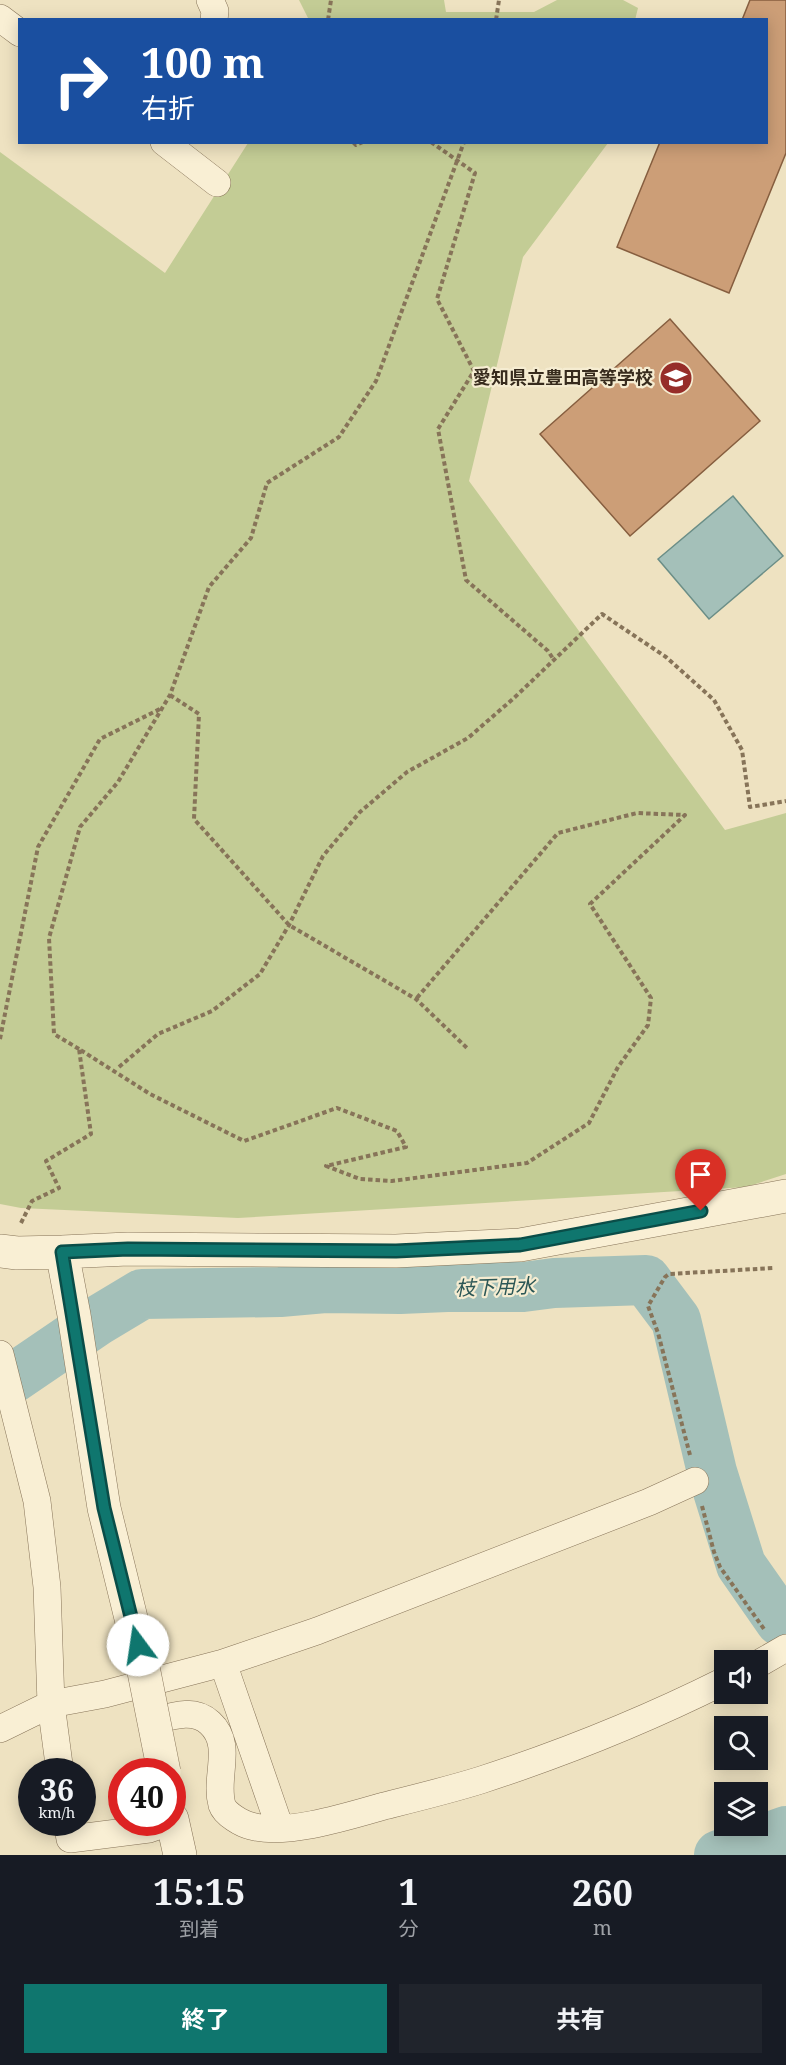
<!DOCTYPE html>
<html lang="ja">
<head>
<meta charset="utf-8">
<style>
  :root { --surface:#171b24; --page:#20242c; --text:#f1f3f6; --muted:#9ea1a6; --accent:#0f766e }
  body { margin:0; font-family:"Noto Serif","Noto Sans JP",serif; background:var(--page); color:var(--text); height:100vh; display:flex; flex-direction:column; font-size:22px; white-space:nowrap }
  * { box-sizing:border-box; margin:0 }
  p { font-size:20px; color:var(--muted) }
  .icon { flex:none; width:33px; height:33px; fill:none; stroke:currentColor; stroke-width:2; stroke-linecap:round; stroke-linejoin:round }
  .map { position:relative; height:1855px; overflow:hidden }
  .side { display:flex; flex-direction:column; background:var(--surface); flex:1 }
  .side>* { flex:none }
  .guide { position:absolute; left:18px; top:18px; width:750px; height:126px; border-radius:0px; box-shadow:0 3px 15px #0003; background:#1a4fa0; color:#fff; overflow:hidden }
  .fabs { position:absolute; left:714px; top:1650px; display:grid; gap:12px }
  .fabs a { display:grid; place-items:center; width:54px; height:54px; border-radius:0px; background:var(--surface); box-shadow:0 3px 15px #0003; font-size:30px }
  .speed { position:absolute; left:18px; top:1758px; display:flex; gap:12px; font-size:30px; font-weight:700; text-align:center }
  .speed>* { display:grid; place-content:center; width:78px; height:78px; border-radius:50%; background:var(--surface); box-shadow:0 3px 15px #0003; line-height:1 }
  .speed small { font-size:15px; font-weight:400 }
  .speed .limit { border:9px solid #d22; background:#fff; color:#111 }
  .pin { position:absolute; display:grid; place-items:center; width:51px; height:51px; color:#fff; margin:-62px -26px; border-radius:50% 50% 50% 0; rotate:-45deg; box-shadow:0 0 6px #0007 }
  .pin .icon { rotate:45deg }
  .me { position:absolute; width:66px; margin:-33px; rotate:346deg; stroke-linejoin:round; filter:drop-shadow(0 0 4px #0008) }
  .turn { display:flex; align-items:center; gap:21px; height:126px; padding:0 24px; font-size:27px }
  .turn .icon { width:78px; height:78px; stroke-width:2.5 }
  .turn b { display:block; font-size:42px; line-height:51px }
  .eta { display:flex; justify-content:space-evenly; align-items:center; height:102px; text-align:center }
  .eta b { font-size:36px; font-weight:700; line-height:42px }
  .cta { display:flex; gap:12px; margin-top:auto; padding:12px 24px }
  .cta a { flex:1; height:69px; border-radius:0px; background:var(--accent); color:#fff; font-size:24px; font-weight:700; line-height:69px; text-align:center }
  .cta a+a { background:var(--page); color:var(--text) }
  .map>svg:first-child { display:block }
</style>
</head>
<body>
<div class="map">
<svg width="786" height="1855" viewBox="0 0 786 1855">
  <rect width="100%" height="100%" fill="#eee2c1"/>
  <path fill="#c3cc95" d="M299,0H444L446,12H534L557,0H623L638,8L635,20H309Z
    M248,143H608L523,257L469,481L725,830L786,813V1174L746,1187L238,1218L21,1208L0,1204V152L165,273Z"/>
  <path fill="#a4c0b9" stroke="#6b8e87" stroke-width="1.5" d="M733,496L783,556L709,619L658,559Z"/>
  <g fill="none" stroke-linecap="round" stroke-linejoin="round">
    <path stroke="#a4c0b9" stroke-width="50" d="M0,1387L97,1321L142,1294L280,1292L325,1288L400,1289L447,1287H523L554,1283L646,1280L676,1320L712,1472L741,1565L780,1621
      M719,1855L786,1831"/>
  </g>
  <path fill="#cc9e77" stroke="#865e3f" stroke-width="1.5" d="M750,0H786V153L729,293L617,247L660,142H766V20H742Z
    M670,319L760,421L630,536L540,434Z"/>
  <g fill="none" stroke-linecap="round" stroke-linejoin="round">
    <g stroke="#877459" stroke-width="28">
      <path id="minor" d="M210,0L215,11L214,20
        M0,18L20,33
        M164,142L217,183
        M0,1354L37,1501L47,1587L51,1704L60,1772
        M223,1663L280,1828
        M758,1664L786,1648
        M154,1721C172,1716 194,1708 210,1723C234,1745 214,1777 222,1805C225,1814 242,1824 251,1826C286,1836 349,1816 384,1806C416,1798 449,1790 481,1780C564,1753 646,1720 724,1681
        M0,1729L51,1704L105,1694L223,1663L317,1631L649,1502L695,1481
        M67,1822L70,1839L149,1829L169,1822"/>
    </g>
    <g stroke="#877459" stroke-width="34">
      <path id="tertiary" d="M0,1251L17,1253L62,1252L128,1249L396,1251L520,1245L786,1196
        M62,1252L74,1315L104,1508L143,1667
        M172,1819L180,1855"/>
    </g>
    <path stroke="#877459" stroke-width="4" stroke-dasharray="4.5 3" stroke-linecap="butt" d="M328,20L331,0
      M496,20L499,0
      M353,142L356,145L363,142
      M431,142L475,173L437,299L474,371L438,429L466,580L548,651L554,660
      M170,695L199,714L194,819L289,925L416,999L467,1048
      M0,1039L38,847L100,739L162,708
      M79,1049L54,1034L49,938L80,827L118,782L170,695L209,587L251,538L267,483L339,437L376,381L464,142
      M119,1067L158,1034L212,1011L260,974L289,925L323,856L360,812L407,772L468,738L514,698L602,614L666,657L714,700L742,750L750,807L786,801
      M21,1223L32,1201L59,1188L46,1161L91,1134L79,1049L150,1094L244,1141L337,1108L397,1131L406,1147L326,1166L360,1179L392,1181L527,1163L589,1123L618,1067L648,1025L651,998L590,904L685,815L637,813L558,833L416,999
      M690,1455L658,1333L648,1306L665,1277L669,1274L773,1268
      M702,1506L714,1552L720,1567L764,1629"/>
    <use href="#minor" stroke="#f9efd4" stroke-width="27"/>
    <use href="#tertiary" stroke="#f9efd4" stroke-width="33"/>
    <g stroke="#877459" stroke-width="34" stroke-linecap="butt">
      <path id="tertiary-bridge" d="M143,1667L164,1772"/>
    </g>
    <use href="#tertiary-bridge" stroke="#f9efd4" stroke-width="33"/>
  </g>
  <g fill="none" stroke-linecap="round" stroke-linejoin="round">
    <g stroke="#0a4d48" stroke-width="15">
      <path id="route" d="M138,1645L104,1508L62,1252L128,1249L396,1251L520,1245L701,1211"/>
    </g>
    <use href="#route" stroke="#0f766e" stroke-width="10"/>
  </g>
  <defs>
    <g id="school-disc" transform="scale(1.725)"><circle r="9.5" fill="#962d29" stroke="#f5ecd1"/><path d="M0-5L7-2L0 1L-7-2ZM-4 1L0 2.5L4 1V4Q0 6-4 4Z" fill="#fff"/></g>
  </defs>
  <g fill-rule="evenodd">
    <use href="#school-disc" x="676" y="378"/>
  </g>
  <g text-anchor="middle" stroke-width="4.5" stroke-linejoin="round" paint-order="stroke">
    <g font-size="18" font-weight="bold" fill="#372b1d" stroke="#f5ecd1" text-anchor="end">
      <text x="653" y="384">愛知県立豊田高等学校</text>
    </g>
    <g font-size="20" font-style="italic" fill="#2c5756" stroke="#f5ecd1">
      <text transform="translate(495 1287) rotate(-2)" y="7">枝下用水</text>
    </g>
  </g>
</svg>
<div class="fabs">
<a><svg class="icon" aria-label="sound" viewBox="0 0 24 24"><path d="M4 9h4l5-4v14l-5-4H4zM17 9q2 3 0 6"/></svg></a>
<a><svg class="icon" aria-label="search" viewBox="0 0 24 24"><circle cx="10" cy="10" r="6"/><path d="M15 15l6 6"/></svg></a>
<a><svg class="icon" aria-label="layers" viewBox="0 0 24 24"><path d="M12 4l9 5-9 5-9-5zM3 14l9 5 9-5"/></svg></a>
</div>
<div class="speed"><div>36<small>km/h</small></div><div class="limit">40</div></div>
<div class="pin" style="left:701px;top:1211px;background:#d93025"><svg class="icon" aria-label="arrive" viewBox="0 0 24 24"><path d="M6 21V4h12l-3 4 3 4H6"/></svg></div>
<svg class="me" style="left:138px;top:1645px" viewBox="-20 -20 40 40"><circle r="19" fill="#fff"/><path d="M0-13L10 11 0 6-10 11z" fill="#0f766e"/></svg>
<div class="guide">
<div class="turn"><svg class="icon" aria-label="right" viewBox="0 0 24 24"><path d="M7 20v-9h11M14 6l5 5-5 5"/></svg><div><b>100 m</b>右折</div></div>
</div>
</div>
<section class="side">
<div class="eta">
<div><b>15:15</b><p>到着</p></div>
<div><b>1</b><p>分</p></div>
<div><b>260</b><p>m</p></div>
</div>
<div class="cta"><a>終了</a><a>共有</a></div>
</section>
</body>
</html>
